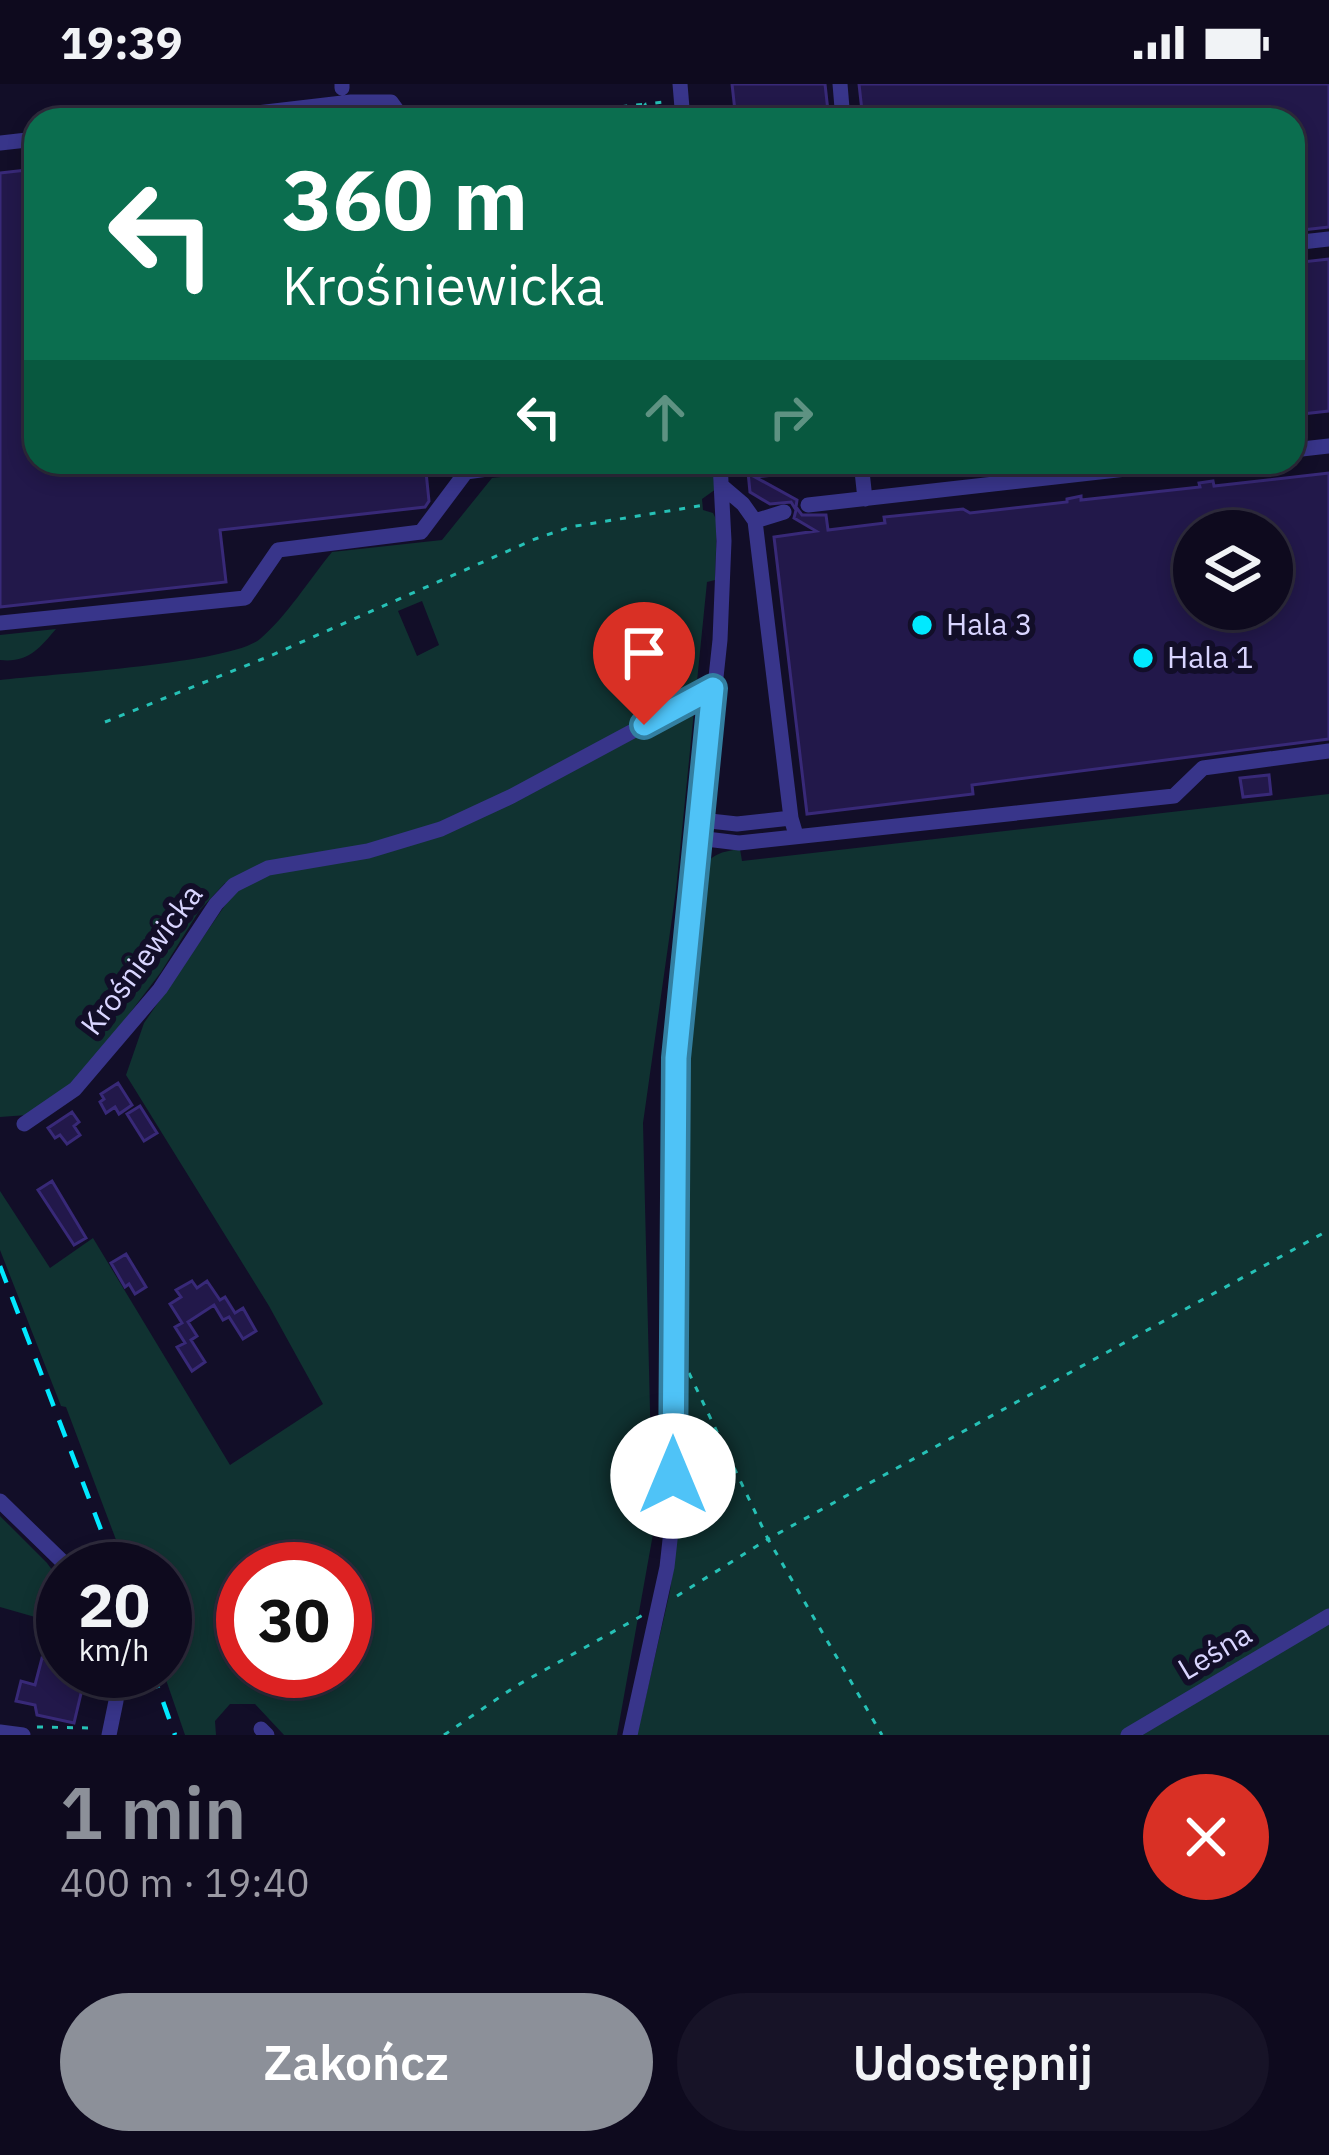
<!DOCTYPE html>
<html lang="pl">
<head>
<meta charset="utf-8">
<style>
  :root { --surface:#0e0a1e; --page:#171327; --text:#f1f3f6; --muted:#9b9aa4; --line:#2e2b3c; --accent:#8c9099 }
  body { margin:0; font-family:"IBM Plex Sans",sans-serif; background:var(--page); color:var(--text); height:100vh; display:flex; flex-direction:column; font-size:45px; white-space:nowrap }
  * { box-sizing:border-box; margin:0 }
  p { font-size:39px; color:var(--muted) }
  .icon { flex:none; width:66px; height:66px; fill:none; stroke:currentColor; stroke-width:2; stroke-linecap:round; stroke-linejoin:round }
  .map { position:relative; height:1651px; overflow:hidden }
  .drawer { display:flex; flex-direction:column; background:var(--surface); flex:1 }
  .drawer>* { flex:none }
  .top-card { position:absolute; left:24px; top:24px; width:1281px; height:366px; border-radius:36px; box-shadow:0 6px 18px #0003,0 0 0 3px var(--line); background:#0b6e4f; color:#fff; overflow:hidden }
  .buttons { position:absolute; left:1173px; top:426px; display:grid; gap:24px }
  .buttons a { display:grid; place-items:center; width:120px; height:120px; border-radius:50%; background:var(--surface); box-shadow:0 6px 18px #0003,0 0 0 3px var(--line); font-size:60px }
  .speed { position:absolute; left:36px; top:1458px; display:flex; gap:24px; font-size:60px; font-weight:700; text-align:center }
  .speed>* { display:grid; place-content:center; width:156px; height:156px; border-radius:50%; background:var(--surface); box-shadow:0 6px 18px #0003,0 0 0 3px var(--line); line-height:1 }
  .speed small { font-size:30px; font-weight:400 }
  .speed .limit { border:18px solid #d22; background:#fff; color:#111 }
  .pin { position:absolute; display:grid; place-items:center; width:102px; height:102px; color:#fff; margin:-123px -51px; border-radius:50% 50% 50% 0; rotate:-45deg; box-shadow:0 0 12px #0007 }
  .pin .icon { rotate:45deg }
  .me { position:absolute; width:132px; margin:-66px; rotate:0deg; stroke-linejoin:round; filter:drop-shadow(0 0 9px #0008) }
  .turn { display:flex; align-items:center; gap:42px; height:252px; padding:0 60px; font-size:54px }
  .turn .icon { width:156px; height:156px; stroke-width:2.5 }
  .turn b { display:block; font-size:84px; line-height:102px }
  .lanes { display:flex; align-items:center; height:114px; padding:0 60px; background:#0003; justify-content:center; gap:60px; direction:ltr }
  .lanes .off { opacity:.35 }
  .round { display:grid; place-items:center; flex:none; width:126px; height:126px; border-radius:63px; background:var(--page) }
  .headline { display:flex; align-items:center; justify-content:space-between; height:204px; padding:0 60px }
  h1 { font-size:72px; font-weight:600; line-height:90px; color:var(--accent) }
  .button { display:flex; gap:24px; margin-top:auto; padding:24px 60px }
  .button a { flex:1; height:138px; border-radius:72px; background:var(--accent); color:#fff; font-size:48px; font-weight:600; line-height:138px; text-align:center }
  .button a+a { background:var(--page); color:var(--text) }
  .status { display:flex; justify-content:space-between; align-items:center; height:84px; padding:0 60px; background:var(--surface); direction:ltr }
  .status svg { height:33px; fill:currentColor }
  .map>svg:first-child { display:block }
</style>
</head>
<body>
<div class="status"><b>19:39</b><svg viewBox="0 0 49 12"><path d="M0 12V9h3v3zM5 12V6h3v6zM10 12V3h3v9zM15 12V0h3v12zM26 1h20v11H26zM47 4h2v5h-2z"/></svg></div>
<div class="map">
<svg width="1329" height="1651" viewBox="0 0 1329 1651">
  <rect width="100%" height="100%" fill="#120e28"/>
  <path fill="#103231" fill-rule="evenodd" d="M634,378H713L716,405L702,415L703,426L713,429L717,437L715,496L707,498L676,806L643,1039L653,1450L617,1651H284L255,1620H230L215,1637L216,1651H185L163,1587L165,1485H127L66,1323L61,1322L0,1166V1107L50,1184L93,1154L230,1381L323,1320L269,1222L126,991L144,939L230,814L225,799L199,827L161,888L111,954L56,1016L27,1031L0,1033V596C49,590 229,580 260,555C287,532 309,496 332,468L442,456L492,394ZM422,517L439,561L417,572L398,527ZM243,1485H345V1587H243Z
    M56,545C39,565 28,579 0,576V551Z
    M1329,710V1651H637L670,1507L679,1439L681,995L700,794C706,772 718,768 740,765L742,777Z
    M0,1432L47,1479L63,1501V1541L0,1523Z"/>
  <path fill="#22184a" stroke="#382978" stroke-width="3" fill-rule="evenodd" d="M732,0H825L829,36H736Z
    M859,0H1329V143L1293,147V36H863Z
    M36,85V378H425L429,417L425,423L220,446L226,498L0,523V89Z
    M1329,175V327L1293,331V179Z
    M747,378H821L822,386L755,393L797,416L796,423L802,431H826L828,446L885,439L884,433L963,425L970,429L1067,418V415L1081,412V416L1200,403L1199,399L1213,397L1214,402L1329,389V655L972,701L973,710L807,730L774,453L816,447L794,434L796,426L791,418L770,420L750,408ZM1194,447H1272V525H1194Z
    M1269,691L1271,710L1243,713L1240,694Z
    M118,999L132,1021L119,1030L115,1023L106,1029L100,1018L104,1015L101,1010Z
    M140,1022L157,1049L144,1057L127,1030Z
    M72,1028L79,1038L74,1042L80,1051L67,1060L60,1051L55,1054L48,1044Z
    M52,1097L86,1154L74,1161L38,1106Z
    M126,1170L146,1203L135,1210L129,1200L125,1203L111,1179Z
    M192,1197L197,1204L207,1197L220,1216L225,1213L235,1229L243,1224L256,1247L243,1255L229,1233L223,1236L214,1221L188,1238L197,1252L191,1256L205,1278L192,1287L177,1263L185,1259L175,1243L182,1239L170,1220L181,1213L176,1206Z
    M42,1574L63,1579V1587H103L84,1597L74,1639L37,1631L35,1621L16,1617L21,1597L35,1601Z"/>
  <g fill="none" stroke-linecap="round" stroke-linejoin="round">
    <path stroke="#26c1b6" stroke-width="3" stroke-dasharray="6 9" stroke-linecap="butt" d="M502,36L646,20
      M633,36L646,20L663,18
      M105,638L270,572L535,455L570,443L705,421
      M689,1289L768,1455L1329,1146
      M677,1512L768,1455L882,1651
      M37,1643L93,1644
      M444,1651L516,1602L643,1531"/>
    <path stroke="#38358a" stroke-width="15" d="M342,0V4
      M680,0L683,36
      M840,0L843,36
      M196,36L351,18H391L404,36
      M0,59L36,55
      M1293,159L1329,155
      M1293,366L1329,362
      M861,378L865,415
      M723,403L743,420L755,437
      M808,421L1188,378
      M784,428L755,437L791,734L796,751
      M0,539L245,514L278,466L421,448L466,388L537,378
      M701,736L737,740L791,734
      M698,754L739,759L1174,712L1203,684L1329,667
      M24,1040L75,1005L160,905L216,820L234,801L268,784L368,767L441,745L512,712L713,604
      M0,1417L70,1485
      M261,1645L267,1651
      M0,1648L23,1651
      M109,1651L116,1617L115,1587
      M630,1651L667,1483L672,1438L675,974L720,556L724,457L720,378
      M1128,1651L1329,1532"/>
    <path stroke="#01e9ff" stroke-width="4.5" stroke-dasharray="18 15" stroke-linecap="butt" d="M0,1182L116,1485
      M152,1587L175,1651"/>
  </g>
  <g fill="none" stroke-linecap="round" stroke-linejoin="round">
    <g stroke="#337fa1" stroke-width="30">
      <path id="route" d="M644,641L713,604L676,974L673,1392"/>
    </g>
    <use href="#route" stroke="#4fc3f7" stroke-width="21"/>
  </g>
  <g fill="#01e9ff" stroke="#120e28" stroke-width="4.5">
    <circle cx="922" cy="541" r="12"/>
    <circle cx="1143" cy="574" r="12"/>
  </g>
  <g text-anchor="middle" stroke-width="12" stroke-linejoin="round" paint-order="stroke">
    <g font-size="30" fill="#d9d5ff" stroke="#120e28" text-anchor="start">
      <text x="946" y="551">Hala 3</text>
      <text x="1167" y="584">Hala 1</text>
    </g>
    <g font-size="30" fill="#d9d5ff" stroke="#120e28">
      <text transform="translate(142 876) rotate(-53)" y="10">Krośniewicka</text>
      <text transform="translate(1215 1568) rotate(-31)" y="10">Leśna</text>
    </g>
  </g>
</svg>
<div class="buttons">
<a><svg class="icon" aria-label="layers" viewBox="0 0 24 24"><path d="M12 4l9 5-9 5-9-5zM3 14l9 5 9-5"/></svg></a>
</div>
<div class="speed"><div>20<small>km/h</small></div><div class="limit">30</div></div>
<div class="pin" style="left:644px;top:641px;background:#d93025"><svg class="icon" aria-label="arrive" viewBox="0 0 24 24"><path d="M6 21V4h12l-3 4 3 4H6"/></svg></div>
<svg class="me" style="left:673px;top:1392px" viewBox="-20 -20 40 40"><circle r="19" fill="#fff"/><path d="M0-13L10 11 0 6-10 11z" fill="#4fc3f7"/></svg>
<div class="top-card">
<div class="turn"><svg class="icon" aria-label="left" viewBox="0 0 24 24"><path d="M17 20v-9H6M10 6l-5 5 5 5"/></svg><div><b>360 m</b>Krośniewicka</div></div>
<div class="lanes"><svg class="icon" aria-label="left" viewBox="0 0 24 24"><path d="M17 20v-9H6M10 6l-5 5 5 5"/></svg><svg class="icon off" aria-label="ahead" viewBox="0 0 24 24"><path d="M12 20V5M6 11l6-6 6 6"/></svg><svg class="icon off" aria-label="right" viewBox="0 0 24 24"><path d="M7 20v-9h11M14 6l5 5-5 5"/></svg></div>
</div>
</div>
<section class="drawer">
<div class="headline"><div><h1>1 min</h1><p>400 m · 19:40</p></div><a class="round" style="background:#d93025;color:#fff"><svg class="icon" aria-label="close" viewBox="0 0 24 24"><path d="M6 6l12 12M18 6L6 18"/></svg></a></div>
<div class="button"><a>Zakończ</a><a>Udostępnij</a></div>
</section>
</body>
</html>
